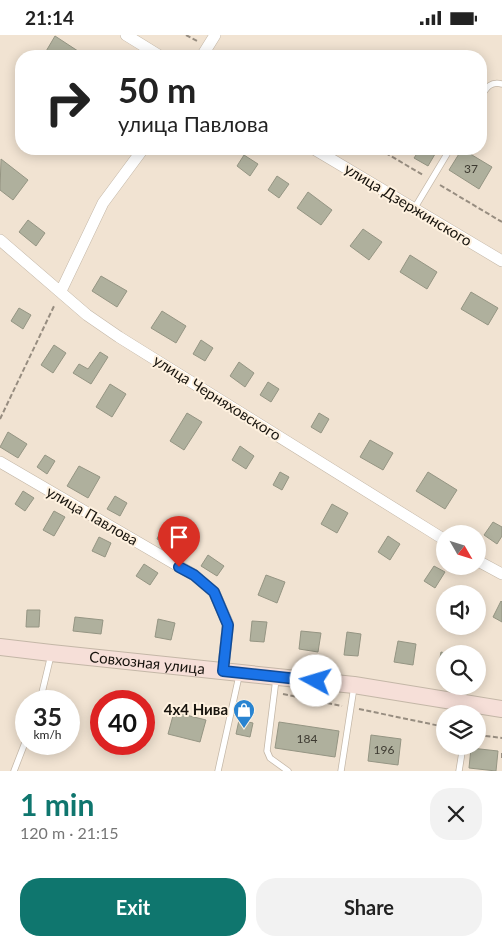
<!DOCTYPE html>
<html lang="en">
<head>
<meta charset="utf-8">
<style>
  :root { --surface:#fff; --page:#f2f2f2; --text:#222; --muted:#767676; --accent:#0f766e }
  body { margin:0; font-family:Lato,sans-serif; background:var(--page); color:var(--text); height:100vh; display:flex; flex-direction:column; font-size:19px; white-space:nowrap }
  * { box-sizing:border-box; margin:0 }
  p { font-size:16px; color:var(--muted) }
  .icon { flex:none; width:28px; height:28px; fill:none; stroke:currentColor; stroke-width:2; stroke-linecap:round; stroke-linejoin:round }
  .map { position:relative; height:736px; overflow:hidden }
  .panel { display:flex; flex-direction:column; background:var(--surface); flex:1 }
  .panel>* { flex:none }
  .banner { position:absolute; left:15px; top:15px; width:472px; height:105px; border-radius:20px; box-shadow:0 2px 12px #0003; background:#fff; color:var(--text); overflow:hidden }
  .needle { width:32px; rotate:129deg }
  .controls { position:absolute; left:436px; top:490px; display:grid; gap:10px }
  .controls a { display:grid; place-items:center; width:50px; height:50px; border-radius:50%; background:var(--surface); box-shadow:0 2px 12px #0003; font-size:25px }
  .speed { position:absolute; left:15px; top:655px; display:flex; gap:10px; font-size:25px; font-weight:700; text-align:center }
  .speed>* { display:grid; place-content:center; width:65px; height:65px; border-radius:50%; background:var(--surface); box-shadow:0 2px 12px #0003; line-height:1 }
  .speed small { font-size:12px; font-weight:400 }
  .speed .limit { border:8px solid #d22; background:#fff; color:#111 }
  .pin { position:absolute; display:grid; place-items:center; width:42px; height:42px; color:#fff; margin:-51px -21px; border-radius:50% 50% 50% 0; rotate:-45deg; box-shadow:0 0 5px #0007 }
  .pin .icon { rotate:45deg }
  .me { position:absolute; width:55px; margin:-28px; rotate:276deg; stroke-linejoin:round; filter:drop-shadow(0 0 4px #0008) }
  .turn { display:flex; align-items:center; gap:18px; height:105px; padding:0 20px; font-size:22px }
  .turn .icon { width:65px; height:65px; stroke-width:2.5 }
  .turn b { display:block; font-size:35px; line-height:42px }
  .round { display:grid; place-items:center; flex:none; width:52px; height:52px; border-radius:20px; background:var(--page) }
  .head { display:flex; align-items:center; justify-content:space-between; height:85px; padding:0 20px }
  h1 { font-size:30px; font-weight:700; line-height:38px; color:var(--accent) }
  .cta { display:flex; gap:10px; margin-top:auto; padding:10px 20px }
  .cta a { flex:1; height:58px; border-radius:20px; background:var(--accent); color:#fff; font-size:20px; font-weight:700; line-height:58px; text-align:center }
  .cta a+a { background:var(--page); color:var(--text) }
  .status { display:flex; justify-content:space-between; align-items:center; height:35px; padding:0 25px; background:var(--surface); direction:ltr }
  .status svg { height:14px; fill:currentColor }
  .map>svg:first-child { display:block }
</style>
</head>
<body>
<div class="status"><b>21:14</b><svg viewBox="0 0 49 12"><path d="M0 12V9h3v3zM5 12V6h3v6zM10 12V3h3v9zM15 12V0h3v12zM26 1h20v11H26zM47 4h2v5h-2z"/></svg></div>
<div class="map">
<svg width="502" height="736" viewBox="0 0 502 736">
  <rect width="100%" height="100%" fill="#f1e3d2"/>
  <path fill="#afb09d" stroke="#959583" d="M55,1L84,20L83,21H50L45,18Z
    M420,114H438L428,131L414,123Z
    M462,114L492,132L479,154L449,135Z
    M244,120L258,129L250,141L237,131Z
    M1,124L28,145L13,165L0,155Z
    M277,141L289,149L279,163L268,155Z
    M308,157L332,175L321,190L297,173Z
    M28,185L45,198L36,211L19,197Z
    M363,194L382,207L369,225L350,211Z
    M410,220L437,237L427,254L400,237Z
    M101,241L127,256L117,272L92,256Z
    M471,257L498,273L488,290L461,274Z
    M19,273L31,280L23,294L11,286Z
    M162,276L186,291L176,308L151,293Z
    M201,305L213,313L205,326L193,319Z
    M54,310L66,318L53,338L41,330Z
    M100,317L108,322L91,349L73,338L79,329L88,334Z
    M239,327L254,338L245,352L230,341Z
    M268,347L279,354L271,367L260,360Z
    M110,349L126,359L112,382L96,372Z
    M187,378L202,387L184,415L170,406Z
    M319,378L329,384L321,398L311,392Z
    M8,397L27,409L18,423L0,412Z
    M370,405L393,418L383,435L360,422Z
    M240,411L254,421L246,434L232,425Z
    M45,420L55,426L47,439L37,432Z
    M79,431L100,442L88,463L67,451Z
    M280,437L289,442L282,455L273,450Z
    M428,437L457,455L445,474L416,456Z
    M23,456L34,463L25,476L15,469Z
    M115,461L127,468L120,481L107,474Z
    M332,469L348,478L337,498L321,489Z
    M54,476L65,482L54,501L43,495Z
    M493,487L502,492V501L497,509L484,500Z
    M163,491L173,496L167,509L157,504Z
    M388,501L400,509L390,525L378,517Z
    M99,502L111,508L105,522L92,516Z
    M208,520L224,531L217,541L201,531Z
    M144,529L158,538L150,550L136,541Z
    M434,531L445,537L435,553L424,546Z
    M266,540L285,547L277,568L258,560Z
    M501,566L502,567V587L493,582Z
    M27,575H40L39,592H26Z
    M75,582L103,585L101,599L73,596Z
    M158,584L175,588L171,605L155,602Z
    M252,586L267,587L264,607L250,606Z
    M301,596L321,598L318,617L299,614Z
    M347,597L361,599L358,621L344,620Z
    M398,606L416,609L413,630L394,627Z
    M441,617L449,619H445V636L438,634Z
    M174,677L206,685L200,707L168,699Z
    M239,685L253,688L250,702L236,699Z
    M279,687L339,696L335,722L275,713Z
    M371,700L401,704L398,730L368,726Z
    M471,713L498,716L496,736L469,733Z"/>
  <g fill="none" stroke-linecap="round" stroke-linejoin="round">
    <g stroke="#c4b7a7" stroke-width="7">
      <path id="lane" d="M481,61C487,52 491,46 502,49
        M414,174L450,114
        M276,644L267,716L270,723L288,736
        M40,666L51,620
        M14,736L26,705
        M218,736L239,641
        M341,736L354,652
        M459,736L463,711"/>
    </g>
    <g stroke="#c4b7a7" stroke-width="12">
      <path id="street" d="M126,0L160,21
        M202,21L215,0
        M314,114L502,226
        M0,205L87,280L119,302L445,505
        M61,256L103,168L143,114
        M0,427L194,540L214,557L228,589L223,636
        M478,526L502,539"/>
    </g>
    <g stroke="#c4b7a7" stroke-width="18">
      <g id="secondary">
        <path id="s1" d="M0,612L51,618L354,650L502,674"/>
      </g>
    </g>
    <path stroke="#978d80" stroke-width="2" stroke-dasharray="5 2.5" stroke-linecap="butt" d="M186,0L197,6
      M379,114L423,140
      M440,150L502,187
      M0,384L55,269
      M283,659L342,671
      M359,674L445,692
      M478,700L502,703
      M502,718V723"/>
    <use href="#lane" stroke="#fff" stroke-width="5.5"/>
    <use href="#street" stroke="#fff" stroke-width="11"/>
    <use href="#secondary" stroke="#f6dfd8" stroke-width="16"/>
  </g>
  <g fill="none" stroke-linecap="round" stroke-linejoin="round">
    <g stroke="#114b97" stroke-width="12">
      <path id="route" d="M179,532L194,540L214,557L228,590L223,636L316,646"/>
    </g>
    <use href="#route" stroke="#1a73e8" stroke-width="9"/>
  </g>
  <defs>
    <g id="shop-pin" transform="scale(1.125)"><path d="M0 17L-7.5 6A9.5 9.5 0 1 1 7.5 6Z" fill="#2984d1" stroke="#fef1df"/><path d="M-5-2.5h2.3a2.7 3.5 0 0 1 5.4 0H5L5.5 6h-11ZM-1.5-2.5h3a1.5 2.3 0 0 0-3 0Z" fill="#fff"/></g>
  </defs>
  <g fill-rule="evenodd">
    <use href="#shop-pin" x="244" y="675"/>
  </g>
  <g text-anchor="middle" stroke-width="4" stroke-linejoin="round" paint-order="stroke">
    <g font-size="12" fill="#3d3a31">
      <text x="471" y="138">37</text>
      <text x="307" y="708">184</text>
      <text x="384" y="719">196</text>
    </g>
    <g font-size="15" fill="#17130d" stroke="#fef1df">
      <text transform="translate(408 170) rotate(31)" y="5">улица Дзержинского</text>
      <text transform="translate(217 363) rotate(32)" y="5">улица Черняховского</text>
      <text transform="translate(92 481) rotate(30)" y="5">улица Павлова</text>
      <text dy="5" stroke="none"><textPath href="#s1" startOffset="148">Совхозная улица</textPath></text>
    </g>
    <g font-size="15" font-weight="bold" fill="#17130d" stroke="#fef1df" text-anchor="end">
      <text x="228" y="680">4x4 Нива</text>
    </g>
  </g>
</svg>
<div class="controls">
<a><svg class="needle" viewBox="-14 -14 28 28"><path d="M0-13l5 13h-10z" fill="#e53935"/><path d="M0 13l5-13h-10z" fill="#767676"/></svg></a>
<a><svg class="icon" aria-label="sound" viewBox="0 0 24 24"><path d="M4 9h4l5-4v14l-5-4H4zM17 9q2 3 0 6"/></svg></a>
<a><svg class="icon" aria-label="search" viewBox="0 0 24 24"><circle cx="10" cy="10" r="6"/><path d="M15 15l6 6"/></svg></a>
<a><svg class="icon" aria-label="layers" viewBox="0 0 24 24"><path d="M12 4l9 5-9 5-9-5zM3 14l9 5 9-5"/></svg></a>
</div>
<div class="speed"><div>35<small>km/h</small></div><div class="limit">40</div></div>
<div class="pin" style="left:179px;top:532px;background:#d93025"><svg class="icon" aria-label="arrive" viewBox="0 0 24 24"><path d="M6 21V4h12l-3 4 3 4H6"/></svg></div>
<svg class="me" style="left:316px;top:646px" viewBox="-20 -20 40 40"><circle r="19" fill="#fff"/><path d="M0-13L10 11 0 6-10 11z" fill="#1a73e8"/></svg>
<div class="banner">
<div class="turn"><svg class="icon" aria-label="right" viewBox="0 0 24 24"><path d="M7 20v-9h11M14 6l5 5-5 5"/></svg><div><b>50 m</b>улица Павлова</div></div>
</div>
</div>
<section class="panel">
<div class="head"><div><h1>1 min</h1><p>120 m · 21:15</p></div><a class="round"><svg class="icon" aria-label="close" viewBox="0 0 24 24"><path d="M6 6l12 12M18 6L6 18"/></svg></a></div>
<div class="cta"><a>Exit</a><a>Share</a></div>
</section>
</body>
</html>
